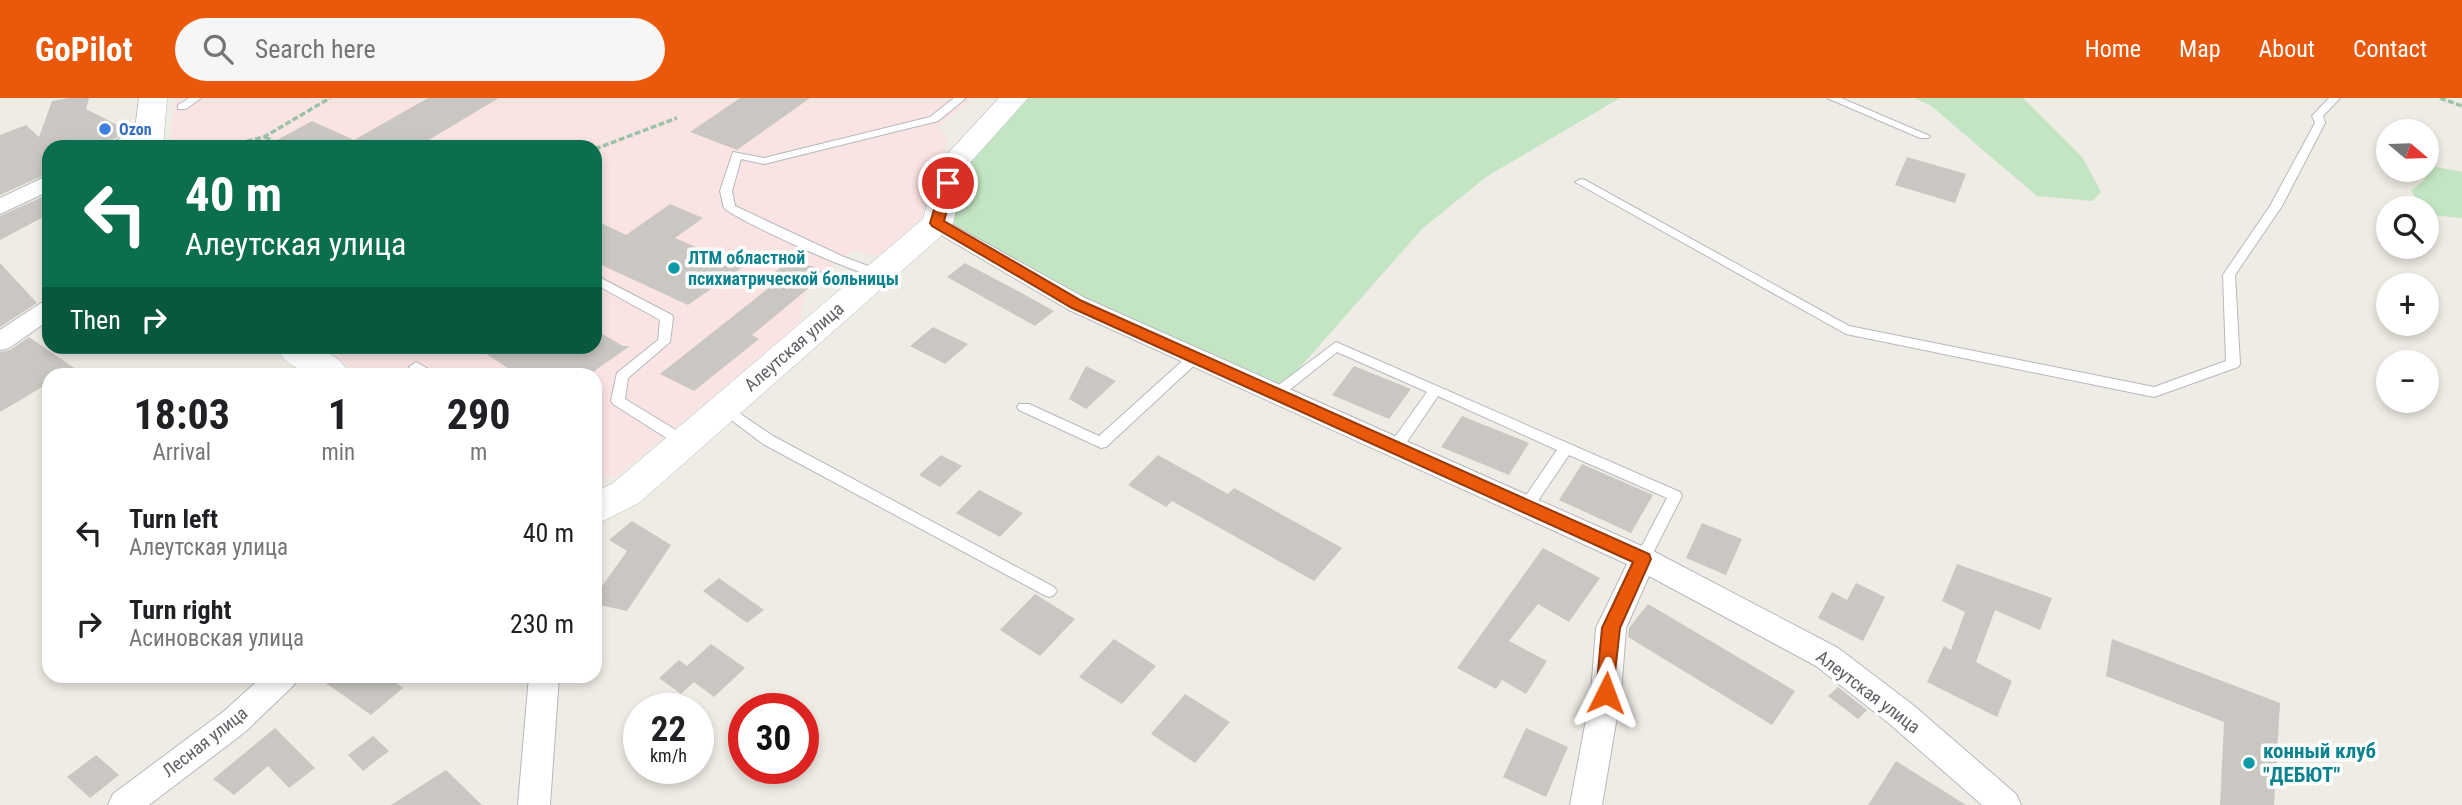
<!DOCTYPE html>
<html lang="en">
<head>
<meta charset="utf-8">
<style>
  :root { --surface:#fff; --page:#f6f6f6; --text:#202124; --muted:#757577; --accent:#ea580c }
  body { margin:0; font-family:"Roboto Condensed",sans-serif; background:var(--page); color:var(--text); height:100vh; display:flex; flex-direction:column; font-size:26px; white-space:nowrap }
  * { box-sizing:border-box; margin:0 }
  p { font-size:23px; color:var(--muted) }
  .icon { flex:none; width:38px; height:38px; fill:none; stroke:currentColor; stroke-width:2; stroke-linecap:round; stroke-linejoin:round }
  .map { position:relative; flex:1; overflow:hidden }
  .sheet { position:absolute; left:42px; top:270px; width:560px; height:315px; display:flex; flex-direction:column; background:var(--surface); border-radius:21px; box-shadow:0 4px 10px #0003 }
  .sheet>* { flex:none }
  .top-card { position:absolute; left:42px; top:42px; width:560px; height:214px; border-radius:21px; box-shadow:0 4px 10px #0003; background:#0b6e4f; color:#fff; overflow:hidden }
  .needle { width:46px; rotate:109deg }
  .fabs { position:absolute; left:2376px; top:21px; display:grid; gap:14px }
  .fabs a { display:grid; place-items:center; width:63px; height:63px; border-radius:50%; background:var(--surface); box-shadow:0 4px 10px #0003; font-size:35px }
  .speed { position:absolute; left:623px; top:595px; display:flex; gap:14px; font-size:35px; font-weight:700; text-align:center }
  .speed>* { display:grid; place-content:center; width:91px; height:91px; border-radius:50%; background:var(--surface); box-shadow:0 4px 10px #0003; line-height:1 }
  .speed small { font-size:18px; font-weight:400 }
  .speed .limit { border:10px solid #d22; background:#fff; color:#111 }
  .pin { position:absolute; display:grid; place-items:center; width:60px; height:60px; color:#fff; margin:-30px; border:4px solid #fff; border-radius:50%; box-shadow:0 2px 7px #0007 }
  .me { position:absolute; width:77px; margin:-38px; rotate:3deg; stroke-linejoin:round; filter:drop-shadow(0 0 5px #0008) }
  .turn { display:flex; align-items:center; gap:24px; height:147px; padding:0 28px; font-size:32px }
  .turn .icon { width:91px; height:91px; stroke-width:2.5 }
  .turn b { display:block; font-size:49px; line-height:60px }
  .then { display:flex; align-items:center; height:66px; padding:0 28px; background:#0003; gap:14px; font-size:26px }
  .eta { display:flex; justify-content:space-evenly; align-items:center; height:119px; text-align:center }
  .eta b { font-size:42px; font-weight:700; line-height:49px }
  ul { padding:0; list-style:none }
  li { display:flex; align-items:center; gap:21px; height:91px; padding:0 28px }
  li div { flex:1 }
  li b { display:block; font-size:26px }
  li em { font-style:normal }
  header { display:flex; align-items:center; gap:42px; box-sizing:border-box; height:98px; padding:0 35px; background:var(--accent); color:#fff }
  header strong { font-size:33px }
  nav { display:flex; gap:38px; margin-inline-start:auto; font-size:24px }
  .search { width:490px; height:63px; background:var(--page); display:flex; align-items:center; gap:18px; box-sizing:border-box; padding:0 24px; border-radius:38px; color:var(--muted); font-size:26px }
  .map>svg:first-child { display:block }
</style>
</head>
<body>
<header>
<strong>GoPilot</strong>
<div class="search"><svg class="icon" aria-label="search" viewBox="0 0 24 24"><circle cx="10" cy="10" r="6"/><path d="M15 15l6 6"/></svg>Search here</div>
<nav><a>Home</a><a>Map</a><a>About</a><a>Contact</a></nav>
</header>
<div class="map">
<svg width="2462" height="707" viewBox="0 0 2462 707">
  <rect width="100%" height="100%" fill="#efece5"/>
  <path fill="#fae4e3" d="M175,0H974L936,30L948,39L921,121L880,157L865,156L854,152L840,162L805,192L800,226L617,378L595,383V276H362L326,253L333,248H595V49H170Z"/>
  <path fill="#c3e5c3" d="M1026,0H1620L1486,79L1422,131L1281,291L1081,203L945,122L963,66Z
    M1914,0H2023L2083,60L2101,94L2092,103L2037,98L1930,7Z
    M2432,68L2462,74V120L2429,117L2427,110H2424L2411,93L2423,83Z"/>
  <path fill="#cac7c2" d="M69,0H89L86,11L129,33L98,49H49V75L0,97V37L26,27L39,39L52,3Z
    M428,0H499L417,49H264L312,23L354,42Z
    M740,0H810L737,52L690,34Z
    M1907,59L1966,76L1955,105L1895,87Z
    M49,96V116L0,142V118Z
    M670,106L703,120L675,140L743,169L688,207L595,164V122L626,137Z
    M792,160L827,175L752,237L759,241L694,293L660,276L775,185L770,178Z
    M0,165L37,205L0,229Z
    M965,165L1014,191L1054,213L1035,228L947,179Z
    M933,229L968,246L945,266L910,248Z
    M595,232L623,248H630L590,276H517L474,248H595Z
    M29,239L83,276H49V285L0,314V254L10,252Z
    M1086,268L1116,283L1086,311L1069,301Z
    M1354,268L1411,291L1389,321L1332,297Z
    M1462,318L1529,345L1509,377L1441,349Z
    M941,357L962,368L940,389L919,377Z
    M1158,357L1228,396L1234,390L1342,450L1314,483L1172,403L1166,409L1128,387Z
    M1582,366L1653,397L1631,435L1559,402Z
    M979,392L1023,415L1000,439L956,415Z
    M632,423L671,447L627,513L595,506V498L627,453L609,442Z
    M1702,425L1742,441L1726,477L1686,460Z
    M1543,450L1600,480L1569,524L1538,506L1509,543L1547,563L1526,596L1502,582L1496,591L1457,570Z
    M1957,466L2052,500L2040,532L1995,512L1976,564L2012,583L1997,619L1927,584L1944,548L1951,552L1965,514L1942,503Z
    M719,480L764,512L747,525L703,493Z
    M1856,485L1885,499L1863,543L1818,520L1832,494L1847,502Z
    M1035,496L1075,521L1040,558L1000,532Z
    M1648,506L1795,593L1772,627L1628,539L1629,530Z
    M1114,541L1156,568L1122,606L1079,579Z
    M2112,541L2280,605L2274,707H2220L2224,624L2106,578Z
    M711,546L745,570L714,599L694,584L681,596L659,580L679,562L687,568Z
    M316,578H386L403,590L371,617Z
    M1838,589L1867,612L1858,621L1828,598Z
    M1185,596L1230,624L1195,665L1151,636Z
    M275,630L315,670L289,690L268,668L234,697L213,681Z
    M1526,630L1568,649L1546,699L1503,679Z
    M373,638L389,653L363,673L348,657Z
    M96,657L119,677L90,700L67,679Z
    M1896,663L1966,707H1868Z
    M446,672L482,707H391Z"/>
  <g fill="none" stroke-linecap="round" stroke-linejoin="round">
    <g stroke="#b6b8bb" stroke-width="2">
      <path id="lane" d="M189,0H201L186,11H178V7Z
        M954,0H966L938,23L764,66L741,61L732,93L735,108L844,159L882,173L884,176L882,179C867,182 738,123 724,110L720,93L733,54L764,60L930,19Z
        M1827,0H1841L1930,38L1928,40H1920Z
        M2329,0H2340L2323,18L2325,25L2282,108L2235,177L2240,266L2238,269L2154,299L1846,236L1575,84L1581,81L1585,82L1849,228L2154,289L2226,263L2223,177L2270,108L2315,25L2312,18Z
        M595,177L672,217L673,220L670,244L628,280L625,301L689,340L691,344L689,348H679L613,306L611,303L617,275L658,242L660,222L595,186Z
        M1336,244L1680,394L1682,398L1648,465L1643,467L1638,465L1635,461L1667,400L1569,357L1531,413H1521L1519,409L1521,405L1557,352L1438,298L1400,354H1390L1388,350L1390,346L1427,294L1337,254L1282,298H1272L1270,295L1272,292Z
        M1194,255L1199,257L1201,260L1199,263L1106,349L1101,350L1019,312L1017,309L1019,306H1029L1099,338L1189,257Z
        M416,264L432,273L433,276C424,276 415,278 409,269Z
        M723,304L773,338L1054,489L1057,493L1054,497L1049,499L1044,497L763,346L718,312L716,309Z"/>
    </g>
    <g stroke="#b6b8bb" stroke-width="2">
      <path id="street" d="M149,27L156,29L159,33C146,49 127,49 108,49L111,45Z
        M49,77V93L0,116V100Z
        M937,118L1085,200L1653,453L1838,550L1913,607L2016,696L2021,707H1982L1891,627L1816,568L1649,478L1626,530L1621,595L1602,707H1570L1591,595L1596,530L1627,466L1069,212L929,130L926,125L929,120Z
        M49,203V222L9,250L0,252V232L41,205Z
        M263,578H298L294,587L245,634L149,707H108L113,696L223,614Z
        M529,578H559L550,707H518Z"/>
    </g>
    <g stroke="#b4b8bc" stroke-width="1">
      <path id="secondary" d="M139,0H167L163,49H133Z
        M999,0H1028L968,67L953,125L948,132L639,405L595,427V394L613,385L923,121L939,65Z
        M274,248C304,248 333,246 350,276C321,279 291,277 274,248Z"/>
    </g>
    <path stroke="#9bc3a6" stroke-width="3.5" stroke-dasharray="6 2.5" stroke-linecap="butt" d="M2440,0L2462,8
      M265,39L285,49
      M222,49L264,39L330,0
      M595,51L677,20"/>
    <use href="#lane" fill="#fff" fill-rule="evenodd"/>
    <use href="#street" fill="#fff" fill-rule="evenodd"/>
    <use href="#secondary" fill="#fff" fill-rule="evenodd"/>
  </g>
  <path fill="#ea580c" stroke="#983908" stroke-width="2" d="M948,81L955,85L944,123L1082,203L1649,456L1651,461L1620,530L1612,601L1606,603L1599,601L1596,595L1602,530L1633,464L1072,210L932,128L930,125L942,85Z"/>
  <circle fill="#3f7fe0" stroke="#fff" stroke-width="2.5" cx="105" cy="31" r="7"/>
  <g fill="#0f9aa8" stroke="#fff" stroke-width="2.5">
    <circle cx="674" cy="170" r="7"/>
    <circle cx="2249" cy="665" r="7"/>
  </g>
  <g text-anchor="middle" stroke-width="7" stroke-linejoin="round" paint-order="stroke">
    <g font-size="16" font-weight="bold" fill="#366cbe" stroke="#fff" text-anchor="start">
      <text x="119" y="37">Ozon</text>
    </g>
    <g font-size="18" font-weight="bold" fill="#0d838f" stroke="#fff" text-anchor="start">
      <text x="688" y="166">ЛТМ областной<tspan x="688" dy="21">психиатрической больницы</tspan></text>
    </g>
    <g font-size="18" fill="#5d6165" stroke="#fff">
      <text transform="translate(794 249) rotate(-41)" y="6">Алеутская улица</text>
      <text transform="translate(1868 594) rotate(37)" y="6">Алеутская улица</text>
      <text transform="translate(205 644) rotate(-38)" y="6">Лесная улица</text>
    </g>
    <g font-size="21" font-weight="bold" fill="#0d838f" stroke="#fff" text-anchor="start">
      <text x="2263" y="660">конный клуб<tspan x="2263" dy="24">"ДЕБЮТ"</tspan></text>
    </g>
  </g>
</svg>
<div class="fabs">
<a><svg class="needle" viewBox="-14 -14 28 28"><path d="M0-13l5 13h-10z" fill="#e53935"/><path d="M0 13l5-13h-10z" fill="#757577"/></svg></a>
<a><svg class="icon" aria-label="search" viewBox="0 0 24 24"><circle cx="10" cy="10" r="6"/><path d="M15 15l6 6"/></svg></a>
<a>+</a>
<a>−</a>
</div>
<div class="speed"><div>22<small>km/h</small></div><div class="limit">30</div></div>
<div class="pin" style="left:948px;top:85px;background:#d93025"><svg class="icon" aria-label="arrive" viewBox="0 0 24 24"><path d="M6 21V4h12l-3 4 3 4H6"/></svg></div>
<svg class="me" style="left:1606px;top:595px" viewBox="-20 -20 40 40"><path d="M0-17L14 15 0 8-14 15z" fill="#ea580c" stroke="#fff" stroke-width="4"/></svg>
<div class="top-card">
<div class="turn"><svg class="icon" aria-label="left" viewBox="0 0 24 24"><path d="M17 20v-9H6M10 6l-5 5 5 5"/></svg><div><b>40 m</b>Алеутская улица</div></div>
<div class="then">Then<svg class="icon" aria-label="right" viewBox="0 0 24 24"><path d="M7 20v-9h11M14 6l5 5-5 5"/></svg></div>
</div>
<section class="sheet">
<div class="eta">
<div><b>18:03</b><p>Arrival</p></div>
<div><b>1</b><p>min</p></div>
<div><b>290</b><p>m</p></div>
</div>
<ul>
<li><svg class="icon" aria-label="left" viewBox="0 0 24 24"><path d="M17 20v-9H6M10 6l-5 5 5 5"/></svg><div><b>Turn left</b><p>Алеутская улица</p></div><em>40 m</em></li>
<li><svg class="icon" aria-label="right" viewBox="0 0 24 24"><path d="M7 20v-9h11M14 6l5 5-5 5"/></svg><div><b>Turn right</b><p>Асиновская улица</p></div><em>230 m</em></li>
</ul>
</section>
</div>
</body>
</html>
